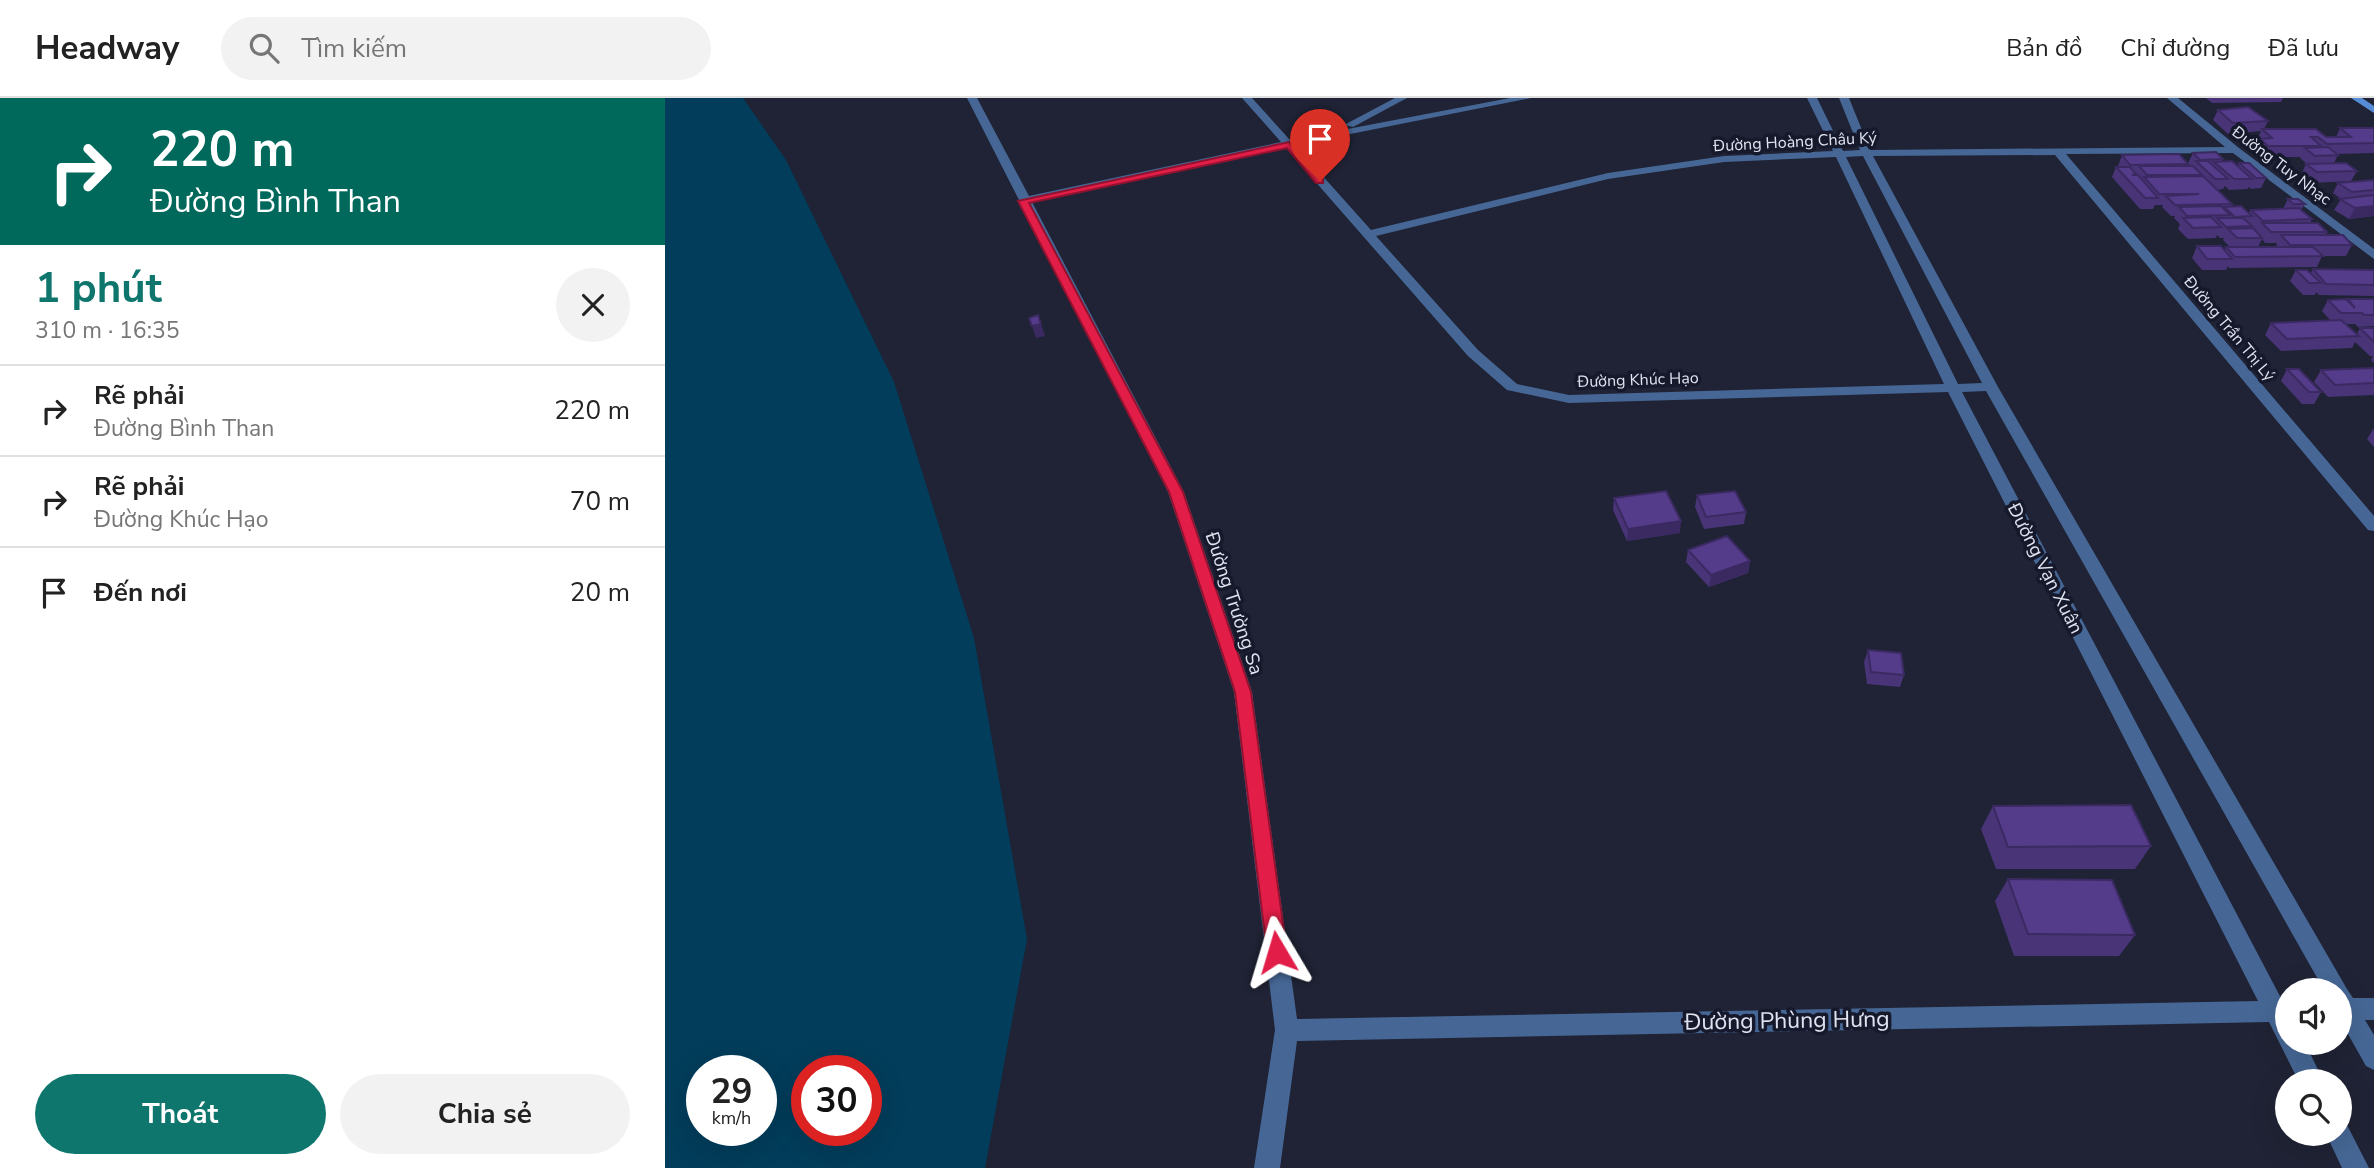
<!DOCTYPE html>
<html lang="vi">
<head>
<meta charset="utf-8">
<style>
  :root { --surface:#fff; --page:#f2f2f2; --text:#222; --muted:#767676; --line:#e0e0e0; --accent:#0f766e }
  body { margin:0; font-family:"Nunito Sans",sans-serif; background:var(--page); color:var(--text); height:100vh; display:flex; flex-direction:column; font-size:26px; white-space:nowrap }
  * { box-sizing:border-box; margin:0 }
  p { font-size:23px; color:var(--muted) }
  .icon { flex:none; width:38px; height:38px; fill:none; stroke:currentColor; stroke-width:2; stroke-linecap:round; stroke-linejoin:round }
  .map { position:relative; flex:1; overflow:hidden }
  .panel { display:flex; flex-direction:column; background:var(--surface); width:665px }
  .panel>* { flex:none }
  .top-card { background:#00695c; color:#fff; overflow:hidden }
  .buttons { position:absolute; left:1610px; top:880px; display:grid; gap:14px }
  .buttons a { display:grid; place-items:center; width:77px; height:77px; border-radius:50%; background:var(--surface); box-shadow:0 7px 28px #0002; font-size:35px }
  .speed { position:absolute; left:21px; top:957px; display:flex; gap:14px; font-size:35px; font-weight:700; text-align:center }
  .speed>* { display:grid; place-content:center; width:91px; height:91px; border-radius:50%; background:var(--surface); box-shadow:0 7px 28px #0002; line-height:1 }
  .speed small { font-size:18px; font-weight:400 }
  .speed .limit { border:10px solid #d22; background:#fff; color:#111 }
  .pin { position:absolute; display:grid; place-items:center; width:60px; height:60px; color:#fff; margin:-72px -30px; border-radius:50% 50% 50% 0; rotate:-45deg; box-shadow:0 0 7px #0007 }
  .pin .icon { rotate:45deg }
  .me { position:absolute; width:77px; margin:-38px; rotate:353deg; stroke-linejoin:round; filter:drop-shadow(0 0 5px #0008) }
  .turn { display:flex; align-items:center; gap:24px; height:147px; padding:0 35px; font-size:32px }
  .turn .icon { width:91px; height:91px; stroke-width:2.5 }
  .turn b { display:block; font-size:49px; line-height:60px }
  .round { display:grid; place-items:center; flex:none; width:74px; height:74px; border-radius:37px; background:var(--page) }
  .headline { display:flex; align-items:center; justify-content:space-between; height:119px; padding:0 35px }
  h1 { font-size:42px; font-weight:700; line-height:52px; color:var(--accent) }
  .action { display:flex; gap:14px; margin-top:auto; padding:14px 35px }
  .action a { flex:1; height:80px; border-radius:42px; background:var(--accent); color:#fff; font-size:28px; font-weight:700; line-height:80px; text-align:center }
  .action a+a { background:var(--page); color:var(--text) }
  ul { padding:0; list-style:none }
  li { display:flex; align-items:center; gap:21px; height:91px; padding:0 35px; border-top:2px solid var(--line) }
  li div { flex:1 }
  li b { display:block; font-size:26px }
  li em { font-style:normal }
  header { display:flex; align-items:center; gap:42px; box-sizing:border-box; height:98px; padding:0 35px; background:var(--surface); border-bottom:2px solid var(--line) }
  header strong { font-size:33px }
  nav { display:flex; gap:38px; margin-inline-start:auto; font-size:24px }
  .search { width:490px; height:63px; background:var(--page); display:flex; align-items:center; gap:18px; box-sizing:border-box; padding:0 24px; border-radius:38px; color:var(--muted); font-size:26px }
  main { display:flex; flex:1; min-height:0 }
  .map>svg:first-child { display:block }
</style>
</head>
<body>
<header>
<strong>Headway</strong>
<div class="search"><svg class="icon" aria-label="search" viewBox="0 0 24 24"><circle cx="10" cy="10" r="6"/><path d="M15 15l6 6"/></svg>Tìm kiếm</div>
<nav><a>Bản đồ</a><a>Chỉ đường</a><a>Đã lưu</a></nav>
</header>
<main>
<section class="panel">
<div class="top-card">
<div class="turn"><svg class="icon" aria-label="right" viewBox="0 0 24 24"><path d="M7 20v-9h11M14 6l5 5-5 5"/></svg><div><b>220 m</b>Đường Bình Than</div></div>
</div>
<div class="headline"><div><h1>1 phút</h1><p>310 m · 16:35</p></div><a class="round"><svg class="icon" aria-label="close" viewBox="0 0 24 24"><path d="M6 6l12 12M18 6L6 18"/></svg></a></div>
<ul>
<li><svg class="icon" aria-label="right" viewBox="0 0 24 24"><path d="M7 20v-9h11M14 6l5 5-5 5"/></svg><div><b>Rẽ phải</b><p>Đường Bình Than</p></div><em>220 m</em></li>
<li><svg class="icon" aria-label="right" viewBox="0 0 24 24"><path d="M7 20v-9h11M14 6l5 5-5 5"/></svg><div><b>Rẽ phải</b><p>Đường Khúc Hạo</p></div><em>70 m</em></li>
<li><svg class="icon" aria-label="arrive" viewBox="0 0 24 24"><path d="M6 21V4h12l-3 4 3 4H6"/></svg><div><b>Đến nơi</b></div><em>20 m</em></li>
</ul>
<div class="action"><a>Thoát</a><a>Chia sẻ</a></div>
</section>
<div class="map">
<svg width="1709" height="1070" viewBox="0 0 1709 1070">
  <rect width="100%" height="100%" fill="#1f2335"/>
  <path fill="#023d5b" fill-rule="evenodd" d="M0,0H78L121,62L229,284L309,540L362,841L320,1070H0ZM37,973H96V1032H37ZM142,973H201V1032H142Z"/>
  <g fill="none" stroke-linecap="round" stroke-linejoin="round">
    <path fill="#466795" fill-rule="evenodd" d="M302,0H312L364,98L616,44L577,0H587L625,42L845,0H866L630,47L706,132L943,75L1059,58L1168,53L1142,0H1152L1178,53L1195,52L1174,0H1184L1205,52L1560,49L1502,0H1513L1574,50L1709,151V161L1568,55L1401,56L1709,418V433L1703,432L1390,57L1208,58L1333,289L1682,891L1688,900H1709V922H1700L1709,937V972L1701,968L1675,922V892H1659L1321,293L1297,294L1617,902L1622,903V945H1640L1659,984H1634L1604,924L632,943L615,1070H589L610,932L569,594L503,394ZM620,49L803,258L842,292L904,305L1283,294L1593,903L632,921L587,594L519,394L367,104ZM1198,58L1317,285L1293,286L1181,59ZM1171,59L1279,286L904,297L852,286L813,252L711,138L943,81L1059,64Z
      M730,0H742L688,29L679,27Z
      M1675,1024L1682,1027L1704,1070H1677L1661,1036H1675Z"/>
    <path fill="#568bd5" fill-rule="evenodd" d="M1686,0H1697L1709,8V15Z"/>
  </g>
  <path fill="#483477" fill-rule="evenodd" d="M1541,0H1618L1616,4L1547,5Z
    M1553,12L1603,23L1599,31L1661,39H1671L1675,30H1709V55L1672,56L1673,57L1669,65L1692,73L1686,83L1646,85L1636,77L1641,66H1642L1635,60L1636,59H1598L1590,51L1594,43L1592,42L1596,33L1563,36L1548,22Z
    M1528,55L1558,61L1557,63L1573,68L1574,65L1601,80L1596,90L1586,91L1584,89L1582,91L1564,92L1560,88L1558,91L1552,92L1567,106L1566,108L1584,115L1586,112L1618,111L1623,101L1640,106L1636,112L1647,121L1645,125L1662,134L1661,137L1687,147L1681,158H1657L1652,169L1564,170L1563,168L1561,172H1537L1527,160L1532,148L1559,153L1561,149H1565L1558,142L1559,140H1555L1552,137L1551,140L1523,141L1513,131L1515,126L1509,120L1510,118H1506L1497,109L1498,107H1490L1488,111H1475L1447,79L1451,69H1454L1453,68L1457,57L1523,66L1522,68H1526L1523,65ZM1597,141L1600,145H1612L1611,149H1593Z
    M1709,82V118L1684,121L1669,112L1676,101L1668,95L1673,85Z
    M1648,171L1709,172V198L1654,197L1651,194L1650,197H1638L1625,183L1631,172L1646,175Z
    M1683,201H1709V228L1693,229L1690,226H1680L1692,236L1695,230H1709V265L1706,262L1708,258H1705L1690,244L1687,250L1616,253L1600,237L1606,225L1666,223L1657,213L1663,202H1682Z
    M1709,270V297L1663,299L1649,284L1656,272Z
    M1622,271L1656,294L1649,306H1637L1616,283Z
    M1709,330V349L1702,341Z
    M1032,397L1081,414L1079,426L1039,431L1030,409Z
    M949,400L1015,435L962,443L948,412Z
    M1023,452L1085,463L1083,475L1044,489L1021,464Z
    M1203,552L1239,577L1235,589L1202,586L1199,564Z
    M1328,708L1486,748L1470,771H1331L1316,731Z
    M1343,781L1470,837L1454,858H1349L1330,803Z"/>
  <path fill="#3b2a61" d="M1709,108V118L1684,121L1690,110Z
    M376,226L380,238L371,240L367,228Z
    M1016,423L1015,435L962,443L963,431Z
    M1085,463L1083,475L1044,489L1046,477Z"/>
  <path fill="#543c8a" stroke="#3b2a61" stroke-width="2" d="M1583,9L1603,23L1568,25L1553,12Z
    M1675,30H1709V45L1662,46L1653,39H1646L1656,48H1603L1595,41L1607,40L1597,31H1651L1661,39H1686Z
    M1663,49L1673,57L1650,58L1640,50Z
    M1551,54L1558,61L1535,62L1528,55Z
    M1514,56L1523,66L1465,67L1457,57Z
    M1531,63H1543L1563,81H1550Z
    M1567,63L1587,81H1569L1549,64Z
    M1574,65H1584L1601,80H1591Z
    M1681,65L1692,73L1652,74L1641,66Z
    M1474,68H1528L1537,77H1482Z
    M1451,69H1465L1471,76L1467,77H1473L1493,100H1480Z
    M1538,78L1567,106L1510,107L1501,98L1534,96H1494L1479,79Z
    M1709,82V92L1687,94L1673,85Z
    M1709,97V108L1690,110L1675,101Z
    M1623,101H1633L1640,106H1628Z
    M1556,108L1565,117L1522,118L1514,109Z
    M1576,108L1587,118L1570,119L1559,109Z
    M1634,110L1647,121L1598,123L1586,112Z
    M1546,119L1556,129L1528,130L1518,120Z
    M1552,120H1578L1587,128L1561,129Z
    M1597,125H1653L1662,134H1606Z
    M1588,130L1597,140H1572L1563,131Z
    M1616,137H1678L1687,147H1625Z
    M1532,148H1556L1567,161H1542Z
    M1561,149H1648L1658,158L1570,159Z
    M1648,171L1709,172V187L1661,186Z
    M1631,172H1642L1656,185H1644Z
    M1681,201L1690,210L1683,201H1709V217H1699L1697,215H1676L1663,202Z
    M373,217L376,226L367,228L364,220Z
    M1676,222L1694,238L1622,241L1606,225Z
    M1695,230H1709V244Z
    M1709,270V285L1670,287L1656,272Z
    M1622,271H1634L1656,294H1644Z
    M1001,393L1016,423L963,431L949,400Z
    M1070,393L1081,414L1041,419L1032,397Z
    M1062,438L1085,463L1046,477L1023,452Z
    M1203,552L1236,555L1239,577L1206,574Z
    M1466,707L1486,748L1343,749L1328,708Z
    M1343,781L1447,782L1470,837L1363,836Z"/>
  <path fill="#e11d48" stroke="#92132f" stroke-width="2" d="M624,44L658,81V85H651L622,50L364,105L518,394L586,594L622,854L619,861L612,863L605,861L602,854L570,594L504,394L353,103Z"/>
  <g text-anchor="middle" stroke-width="7" stroke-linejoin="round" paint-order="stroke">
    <g font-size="16" fill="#dfe2ef" stroke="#16192b">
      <text transform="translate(1130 43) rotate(-3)" y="6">Đường Hoàng Châu Ký</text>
      <text transform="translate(1617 67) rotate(37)" y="6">Đường Tuy Nhạc</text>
      <text transform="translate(1565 230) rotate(50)" y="6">Đường Trần Thị Lý</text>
      <text transform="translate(973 281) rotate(-2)" y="6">Đường Khúc Hạo</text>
    </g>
    <g font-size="19" fill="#dfe2ef" stroke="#16192b">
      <text transform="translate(1381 470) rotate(63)" y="7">Đường Vạn Xuân</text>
      <text transform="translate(570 505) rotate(72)" y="7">Đường Trường Sa</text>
    </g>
    <g font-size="23" fill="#dfe2ef" stroke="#16192b">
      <text transform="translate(1122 922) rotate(-1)" y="8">Đường Phùng Hưng</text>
    </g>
  </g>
</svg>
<div class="buttons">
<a><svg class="icon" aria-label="sound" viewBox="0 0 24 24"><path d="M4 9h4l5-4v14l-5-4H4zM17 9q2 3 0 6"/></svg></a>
<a><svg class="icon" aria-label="search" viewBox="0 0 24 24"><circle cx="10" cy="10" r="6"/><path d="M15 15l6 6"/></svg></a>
</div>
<div class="speed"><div>29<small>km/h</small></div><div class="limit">30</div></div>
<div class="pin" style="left:655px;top:83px;background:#d93025"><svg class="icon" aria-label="arrive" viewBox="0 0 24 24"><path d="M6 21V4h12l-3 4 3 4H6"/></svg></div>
<svg class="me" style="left:612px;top:854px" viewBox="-20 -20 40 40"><path d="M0-17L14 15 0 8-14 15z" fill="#e11d48" stroke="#fff" stroke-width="4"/></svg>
</div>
</main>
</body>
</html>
